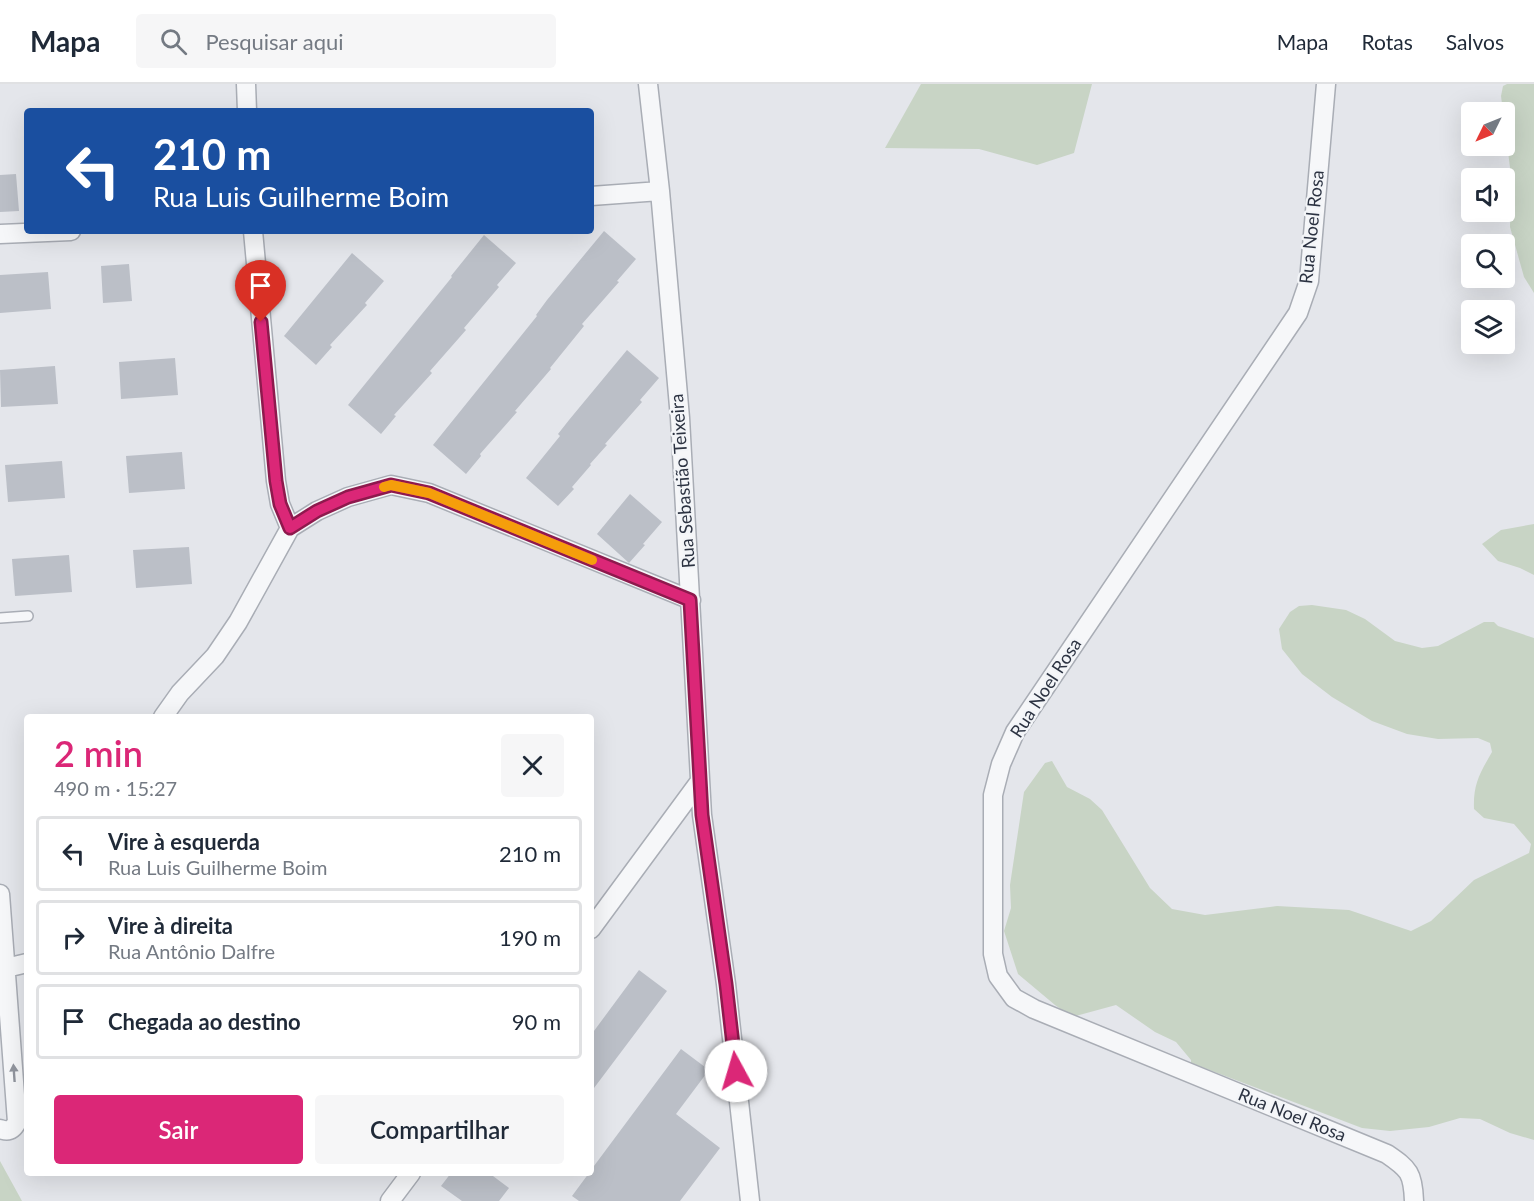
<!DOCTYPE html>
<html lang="pt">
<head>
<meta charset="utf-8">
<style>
  :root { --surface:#fff; --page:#f6f6f7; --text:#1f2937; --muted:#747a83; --line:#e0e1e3; --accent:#db2777 }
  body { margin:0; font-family:Lato,sans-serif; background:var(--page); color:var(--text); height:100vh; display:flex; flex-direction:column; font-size:22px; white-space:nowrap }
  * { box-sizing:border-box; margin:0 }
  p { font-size:20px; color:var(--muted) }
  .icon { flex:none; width:33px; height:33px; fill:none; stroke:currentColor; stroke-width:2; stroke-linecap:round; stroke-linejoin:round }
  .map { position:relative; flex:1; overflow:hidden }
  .details { position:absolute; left:24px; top:630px; width:570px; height:462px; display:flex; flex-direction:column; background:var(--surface); border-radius:6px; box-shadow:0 6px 24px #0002 }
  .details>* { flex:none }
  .hud { position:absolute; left:24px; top:24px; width:570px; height:126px; border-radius:6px; box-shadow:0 6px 24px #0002; background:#1a4fa0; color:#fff; overflow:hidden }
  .needle { width:39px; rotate:227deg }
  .tools { position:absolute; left:1461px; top:18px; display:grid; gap:12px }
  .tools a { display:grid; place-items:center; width:54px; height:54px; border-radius:6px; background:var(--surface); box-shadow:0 6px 24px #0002; font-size:30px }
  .pin { position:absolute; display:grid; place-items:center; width:51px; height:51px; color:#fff; margin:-62px -26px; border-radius:50% 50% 50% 0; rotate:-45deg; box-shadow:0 0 6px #0007 }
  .pin .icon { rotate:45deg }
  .me { position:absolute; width:66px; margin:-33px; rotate:354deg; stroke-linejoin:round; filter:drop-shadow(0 0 4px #0008) }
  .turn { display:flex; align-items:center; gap:21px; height:126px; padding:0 30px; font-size:27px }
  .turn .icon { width:78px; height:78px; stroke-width:2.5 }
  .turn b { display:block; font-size:42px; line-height:51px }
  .round { display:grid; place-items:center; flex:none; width:63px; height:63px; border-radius:6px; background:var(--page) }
  .head { display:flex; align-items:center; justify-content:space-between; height:102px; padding:0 30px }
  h1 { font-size:36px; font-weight:600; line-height:45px; color:var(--accent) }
  .primary-button { display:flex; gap:12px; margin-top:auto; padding:12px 30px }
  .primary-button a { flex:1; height:69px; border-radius:6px; background:var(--accent); color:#fff; font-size:24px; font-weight:600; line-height:69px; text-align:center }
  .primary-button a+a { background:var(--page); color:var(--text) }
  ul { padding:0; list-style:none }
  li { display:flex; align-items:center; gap:18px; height:75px; margin:0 12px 9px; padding:0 18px; border:3px solid var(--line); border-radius:6px }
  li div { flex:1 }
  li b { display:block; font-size:22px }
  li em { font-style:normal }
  header { display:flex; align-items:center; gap:36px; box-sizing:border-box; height:84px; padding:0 30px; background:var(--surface); border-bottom:2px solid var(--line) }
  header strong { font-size:28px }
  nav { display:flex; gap:33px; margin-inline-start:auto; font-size:21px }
  .search { width:420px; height:54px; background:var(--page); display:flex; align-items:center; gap:15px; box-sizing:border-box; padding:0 21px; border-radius:6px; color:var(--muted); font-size:22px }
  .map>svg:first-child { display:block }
</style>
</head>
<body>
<header>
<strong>Mapa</strong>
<div class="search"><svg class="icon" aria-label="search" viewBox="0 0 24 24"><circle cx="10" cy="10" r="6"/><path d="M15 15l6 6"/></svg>Pesquisar aqui</div>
<nav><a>Mapa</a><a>Rotas</a><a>Salvos</a></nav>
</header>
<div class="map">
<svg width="1534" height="1117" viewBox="0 0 1534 1117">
  <rect width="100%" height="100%" fill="#e4e6eb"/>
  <path fill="#c8d4c5" d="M921,0H1092L1074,69L1037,81L979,65L885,64Z
    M1507,0H1534V209L1524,193L1510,143L1511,92L1505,43L1504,28H1503L1501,12L1503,2Z
    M1534,440V491L1520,484L1498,477L1482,460L1501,446Z
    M1312,521L1346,526L1365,535L1395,557L1422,564L1438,562L1484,538H1494L1498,542L1534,554V1056L1510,1049L1480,1035L1460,1034L1429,1043L1390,1047L1362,1044L1191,979V976L1176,958L1155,948L1116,921L1072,933L1055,921L1018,890L1004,847L1011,824L1010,801L1024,708L1045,679L1052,677L1067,703L1090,715L1102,726L1150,804L1172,825L1205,831L1277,822L1349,826L1411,847L1431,837L1474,796L1529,769L1531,760L1514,740L1484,734L1474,725C1473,700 1480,689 1492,668L1490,659L1478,654L1438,655L1407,650L1372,637L1332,613L1302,590L1282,565L1279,545L1290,528L1299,522Z
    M0,1077L22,1117H0Z"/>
  <path fill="#bbbfc7" d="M16,90L19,127L0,128V91Z
    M604,147L636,175L617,197L619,198L582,240L584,242L550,284L551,285L515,327L517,328L480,370L481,372L466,390L433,361L537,232L536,231L547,216Z
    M484,151L516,179L497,201L499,203L464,244L466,246L430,287L432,289L394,331L396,332L381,350L348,321L452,193L451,192Z
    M352,169L384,197L365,219L367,221L330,261L332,263L316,281L284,252Z
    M129,180L132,217L103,219L101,182Z
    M48,188L51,225L0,229V191Z
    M627,266L659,294L640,316L642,318L605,360L607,361L590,380L591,381L572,403L574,405L558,422L526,394L560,352L558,350L569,336Z
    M175,274L178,311L121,315L119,278Z
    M55,282L58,320L1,323L0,286Z
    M182,368L185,405L129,409L126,372Z
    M62,377L65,414L8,418L5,381Z
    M630,410L662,438L643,460L645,461L629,479L597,450Z
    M189,463L192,500L136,504L133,466Z
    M69,471L72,508L15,512L12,475Z
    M639,886L667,907L591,1008V951Z
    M681,965L709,986L676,1030L720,1064L680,1117H579L572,1112L589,1089H591V1086Z
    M451,1089H489L509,1104L499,1117H462L441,1102Z"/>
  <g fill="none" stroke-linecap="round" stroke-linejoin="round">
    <g stroke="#a9adb5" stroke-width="12">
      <path id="service" d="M0,534L28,532"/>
    </g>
    <g stroke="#a9adb5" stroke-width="21">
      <path id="minor" d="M246,0L247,27
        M648,0L660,107L680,334L702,731L726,900L750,1117
        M1326,0L1309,197L1298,229L1015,648L1001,680L993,711V870L998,892L1014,914L1034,925L1387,1070C1409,1085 1413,1089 1414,1117
        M591,112L660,107
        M253,147L276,397L280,420L290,444
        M0,150L71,147
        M163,633L180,609L215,572L238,538L290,444L317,427L348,413L391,401L429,409L691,516
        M0,810L17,1038C13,1046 8,1048 0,1045
        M591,845L700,697
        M6,884L27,879
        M390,1117L411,1089"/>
    </g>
    <use href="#service" stroke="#f6f7f9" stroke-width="9"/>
    <use href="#minor" stroke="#f6f7f9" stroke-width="18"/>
  </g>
  <defs><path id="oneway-solid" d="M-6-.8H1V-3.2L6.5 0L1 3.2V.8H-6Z" transform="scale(1.5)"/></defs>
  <use fill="#91959e" href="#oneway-solid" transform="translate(14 989) rotate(-94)"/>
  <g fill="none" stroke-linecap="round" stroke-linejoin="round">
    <g stroke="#8e194d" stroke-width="15">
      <path id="route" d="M261,238L276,397L280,420L290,444L317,427L348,413L391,401L429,409L690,516L702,731L726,900L736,987"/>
    </g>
    <use href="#route" stroke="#db2777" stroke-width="10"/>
    <path stroke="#f59e0b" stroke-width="10" d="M384,403L391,401L429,409L592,476"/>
  </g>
  <g text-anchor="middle" stroke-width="4.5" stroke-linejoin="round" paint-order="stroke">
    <g font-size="18" fill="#2c3342" stroke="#f3f5f8">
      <text transform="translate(1312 143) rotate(-84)" y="6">Rua Noel Rosa</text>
      <text transform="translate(683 397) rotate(-94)" y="6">Rua Sebastião Teixeira</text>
      <text transform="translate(1046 604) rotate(-57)" y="6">Rua Noel Rosa</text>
      <text transform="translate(1292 1031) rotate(22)" y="6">Rua Noel Rosa</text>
    </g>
  </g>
</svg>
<div class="tools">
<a><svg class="needle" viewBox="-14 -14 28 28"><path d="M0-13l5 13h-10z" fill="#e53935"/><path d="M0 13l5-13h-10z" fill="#747a83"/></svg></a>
<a><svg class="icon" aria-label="sound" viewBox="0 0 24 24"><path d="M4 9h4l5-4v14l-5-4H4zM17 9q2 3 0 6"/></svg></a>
<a><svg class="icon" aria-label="search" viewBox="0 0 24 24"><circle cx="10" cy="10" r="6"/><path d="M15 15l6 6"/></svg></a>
<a><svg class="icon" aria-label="layers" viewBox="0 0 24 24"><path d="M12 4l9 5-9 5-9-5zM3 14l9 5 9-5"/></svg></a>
</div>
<div class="pin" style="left:261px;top:238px;background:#d93025"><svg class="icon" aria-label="arrive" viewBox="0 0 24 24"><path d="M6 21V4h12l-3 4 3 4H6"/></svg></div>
<svg class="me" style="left:736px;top:987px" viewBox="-20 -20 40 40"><circle r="19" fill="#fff"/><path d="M0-13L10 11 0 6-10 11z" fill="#db2777"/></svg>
<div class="hud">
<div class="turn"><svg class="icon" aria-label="left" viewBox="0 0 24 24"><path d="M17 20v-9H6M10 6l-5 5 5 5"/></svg><div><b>210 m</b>Rua Luis Guilherme Boim</div></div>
</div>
<section class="details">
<div class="head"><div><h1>2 min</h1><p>490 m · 15:27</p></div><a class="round"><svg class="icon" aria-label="close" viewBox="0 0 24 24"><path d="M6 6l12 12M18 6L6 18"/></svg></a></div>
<ul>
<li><svg class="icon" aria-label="left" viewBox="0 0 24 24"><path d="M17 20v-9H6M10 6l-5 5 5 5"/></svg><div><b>Vire à esquerda</b><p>Rua Luis Guilherme Boim</p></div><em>210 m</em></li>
<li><svg class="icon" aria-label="right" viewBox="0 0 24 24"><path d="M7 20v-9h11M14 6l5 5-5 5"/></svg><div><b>Vire à direita</b><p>Rua Antônio Dalfre</p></div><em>190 m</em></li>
<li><svg class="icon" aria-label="arrive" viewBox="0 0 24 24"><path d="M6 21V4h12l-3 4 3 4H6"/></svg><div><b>Chegada ao destino</b></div><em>90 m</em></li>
</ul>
<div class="primary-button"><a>Sair</a><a>Compartilhar</a></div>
</section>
</div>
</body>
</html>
